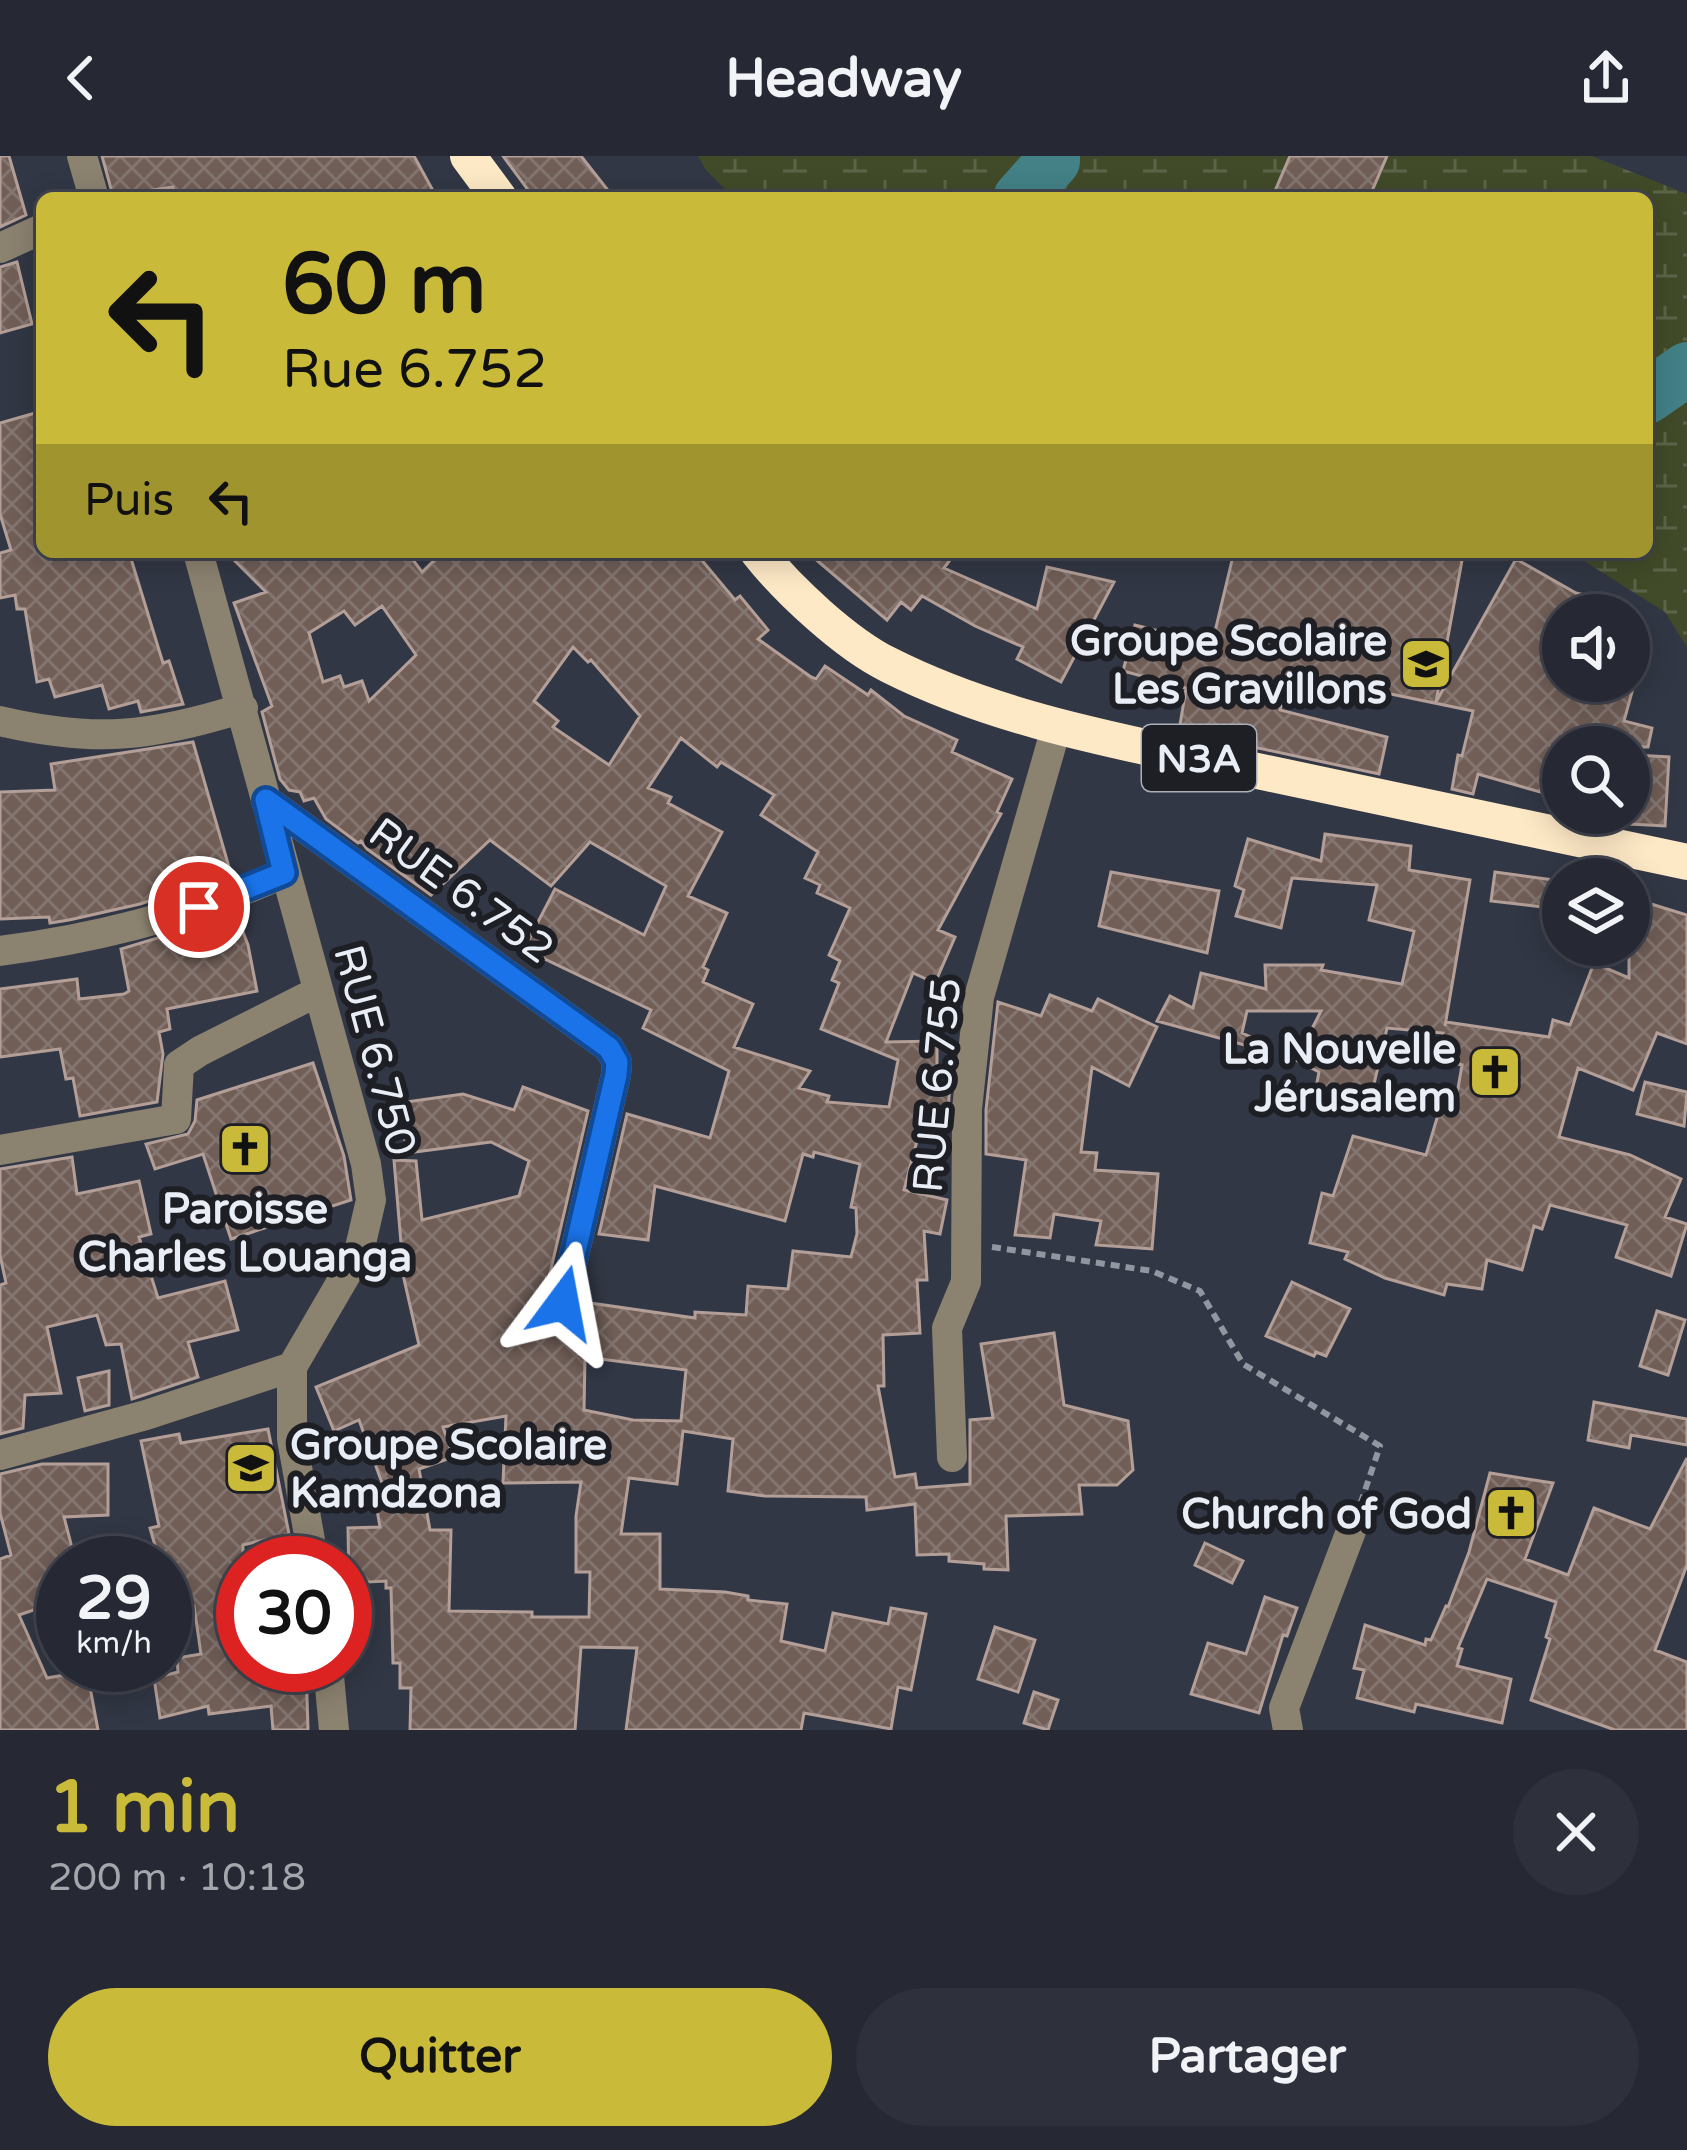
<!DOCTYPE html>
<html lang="fr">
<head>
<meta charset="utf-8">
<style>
  :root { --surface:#262934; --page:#2e313c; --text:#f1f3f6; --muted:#a4a6ac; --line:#42454f; --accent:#c9ba3a }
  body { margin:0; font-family:"Varela Round",sans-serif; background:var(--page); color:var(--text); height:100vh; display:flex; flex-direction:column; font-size:45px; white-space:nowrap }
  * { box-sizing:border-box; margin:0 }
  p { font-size:39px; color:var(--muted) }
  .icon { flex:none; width:66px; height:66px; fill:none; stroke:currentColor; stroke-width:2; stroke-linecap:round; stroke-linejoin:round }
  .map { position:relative; height:1574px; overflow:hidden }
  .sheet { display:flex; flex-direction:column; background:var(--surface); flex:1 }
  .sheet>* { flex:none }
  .hud { position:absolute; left:36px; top:36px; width:1617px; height:366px; border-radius:18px; box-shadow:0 6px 30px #0003,0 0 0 3px var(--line); background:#c9ba3a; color:#111; overflow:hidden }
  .controls { position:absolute; left:1542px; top:438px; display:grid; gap:24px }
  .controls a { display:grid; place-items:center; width:108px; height:108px; border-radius:50%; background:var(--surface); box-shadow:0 6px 30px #0003,0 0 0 3px var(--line); font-size:60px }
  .speed { position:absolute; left:36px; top:1380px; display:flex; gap:24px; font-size:60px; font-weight:700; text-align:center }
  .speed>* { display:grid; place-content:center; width:156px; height:156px; border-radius:50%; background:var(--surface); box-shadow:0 6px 30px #0003,0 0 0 3px var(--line); line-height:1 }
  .speed small { font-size:30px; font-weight:400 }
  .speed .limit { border:18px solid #d22; background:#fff; color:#111 }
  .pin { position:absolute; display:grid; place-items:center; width:102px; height:102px; color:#fff; margin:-51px; border:6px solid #fff; border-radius:50%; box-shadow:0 3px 12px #0007 }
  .me { position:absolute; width:132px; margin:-66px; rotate:13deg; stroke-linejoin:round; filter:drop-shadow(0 0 9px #0008) }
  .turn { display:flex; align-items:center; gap:42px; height:252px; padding:0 48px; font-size:54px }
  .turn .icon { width:156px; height:156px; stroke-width:2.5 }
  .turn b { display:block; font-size:84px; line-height:102px }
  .then { display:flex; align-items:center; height:114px; padding:0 48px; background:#0003; gap:24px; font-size:45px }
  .round { display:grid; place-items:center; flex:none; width:126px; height:126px; border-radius:63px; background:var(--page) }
  .overview { display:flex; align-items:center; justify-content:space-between; height:204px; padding:0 48px }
  h1 { font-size:72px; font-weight:800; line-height:90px; color:var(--accent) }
  .action { display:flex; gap:24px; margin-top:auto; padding:24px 48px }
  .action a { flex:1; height:138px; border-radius:72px; background:var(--accent); color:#111; font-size:48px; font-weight:800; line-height:138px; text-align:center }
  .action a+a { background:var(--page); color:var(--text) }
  header { display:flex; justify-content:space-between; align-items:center; height:156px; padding:0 48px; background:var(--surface); font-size:54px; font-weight:800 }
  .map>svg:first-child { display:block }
</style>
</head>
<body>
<header><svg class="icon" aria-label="back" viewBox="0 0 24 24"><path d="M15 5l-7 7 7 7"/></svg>Headway<svg class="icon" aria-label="share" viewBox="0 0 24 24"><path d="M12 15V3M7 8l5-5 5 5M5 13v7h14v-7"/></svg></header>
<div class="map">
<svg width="1687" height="1574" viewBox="0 0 1687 1574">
  <defs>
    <pattern id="wetland-marsh" width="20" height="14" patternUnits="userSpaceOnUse" patternTransform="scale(3)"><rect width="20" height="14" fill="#414b29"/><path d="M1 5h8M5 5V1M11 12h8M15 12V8" fill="none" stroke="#5c6549"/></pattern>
    <pattern id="building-cross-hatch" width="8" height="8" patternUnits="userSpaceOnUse" patternTransform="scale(3)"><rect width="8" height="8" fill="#705e57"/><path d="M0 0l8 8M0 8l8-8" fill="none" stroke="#847570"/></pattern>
  </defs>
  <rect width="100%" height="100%" fill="#323745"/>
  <path fill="url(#wetland-marsh)" d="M698,0H1592L1687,38V491L1665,456L1570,396H1647V42H734L706,14Z"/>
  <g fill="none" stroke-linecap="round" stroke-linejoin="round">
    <path stroke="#438187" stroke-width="54" d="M1020,42L1053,5V0
      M1647,241L1687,213"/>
  </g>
  <path fill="url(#building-cross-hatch)" stroke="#b39f97" stroke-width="3" fill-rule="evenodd" d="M0,0H9L26,59L0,71Z
    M102,0H414L437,42H174L173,31L113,40Z
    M503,0H581L614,42H534Z
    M1290,0H1387L1369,42H1272Z
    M17,106L32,168L0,177V111Z
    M42,255V396H129L163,507L169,505L183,548L141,556L138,545L109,553L102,529L55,541L49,523L37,526L25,453H17L15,439L0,442V397L11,394L0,358V267Z
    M226,396H407L422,416L443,396H695L735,444L740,440L768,474L758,483L811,521L816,523L825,510L868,539L871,534L904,560L957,584L952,596L1012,623L997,656L1001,658L938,774L955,781L935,827L913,817L886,886L937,885V924L950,926L947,971L922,966L904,1034L947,1044L940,1078L924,1075L927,1124H917L920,1177L883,1179L884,1230H878L895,1321L915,1318L917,1332L970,1328V1264L993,1262L981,1188L1054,1177L1064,1249L1128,1265L1133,1314L1117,1329H1079L1082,1358L1006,1360L1008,1414L984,1413V1408L949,1405V1398L917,1399L915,1348L867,1354L866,1341L765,1340L728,1335L733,1283L683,1275L677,1328L629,1322L621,1378H660V1433L725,1436L748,1440V1444L787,1448L781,1485L825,1495L833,1457L888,1468L891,1452L926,1458L911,1534L898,1531L891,1573L804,1557L801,1574H626L637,1492L581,1491L575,1574H410L411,1532H400V1507H393L391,1432H386V1425L349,1427L348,1372L380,1371L376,1348L389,1346L359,1264L334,1275L316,1231L419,1189L404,1123L394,1004L416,1005L422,1064L519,1040L529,1005L491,986L407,997L399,947L463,938L514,954L523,931L588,955L544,1143L549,1160L560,1166L576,1161L583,1146L695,1162V1156L746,1159L748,1130L788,1133L793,1095L851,1101L857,1078L856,1052L851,1051L860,1008L814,996L813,1001L803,998L785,1065L655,1030L648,1084L599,1078L627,958L710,982L729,915L643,872L651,854L524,793L555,733L644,779L666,730L590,686L551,730L490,684L431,739L367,693L361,685L358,687L326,663L314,642L304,645L300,636L289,634L280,623L262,556L272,550L234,447L266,436ZM382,450L416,499L369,545L362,525L344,531L340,520L323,526L309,477L344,455L355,469ZM573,491L588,506L591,504L640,560L609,609L553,571L558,565L534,545ZM681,582L717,611L721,606L774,639L761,659L818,696L805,722L820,729L817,737L850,752L829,799L840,805L832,824L839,827L821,873L898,904L889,951L827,946L829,940L799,932L810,915L734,891L753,848L703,826L708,814L703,811L727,757L688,740L722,676L668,647L671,641L648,632ZM585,1201L686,1214L681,1265L633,1264L584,1254ZM506,1260L503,1327L581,1326L576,1360V1416H590L589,1461H532V1456L449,1455L451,1374H430L419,1313L453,1301L443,1271Z
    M807,396H956L944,412L1037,453L1047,411L1114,426L1061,526L1017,503L1023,491L975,470L922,440L911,454L901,446L887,464Z
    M1234,396L1463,399L1436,546L1516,403L1576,437L1629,450L1628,459H1563V525H1635L1624,565L1652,572L1648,591H1552L1540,636L1478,618L1473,638L1452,633L1458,599L1462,600L1473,555L1289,517L1280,554L1387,581L1379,618L1179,575L1186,532L1123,515L1135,469L1212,488Z
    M193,586L231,718L140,748L69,764L50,767L49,761L0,763V636L55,634L51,608Z
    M1635,599L1669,601L1665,670L1630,668Z
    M1325,678L1411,690L1409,714L1470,724L1445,870L1446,866L1549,881L1553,864L1570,869L1594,807L1629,822V761L1646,766L1651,748L1687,759V888L1657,877L1633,934L1578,912L1559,981L1630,999L1681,1023L1665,1061L1687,1068L1671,1120L1616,1101L1627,1069L1550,1049L1542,1073L1534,1070L1522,1114L1487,1104L1482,1133L1447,1128L1444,1139L1385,1122L1345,1103L1348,1096L1310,1087L1322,1037L1333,1040L1353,980L1426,999L1440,952L1454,956L1462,909L1437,903L1443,877L1387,872L1368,954L1314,942L1319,916L1296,904L1321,855H1247L1242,877L1251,881L1248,890L1157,865L1170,840L1193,852L1201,817L1266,833L1265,809H1323L1321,814L1402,828L1414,775L1369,764L1377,729L1292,722L1281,772L1236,760L1244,734L1235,730L1248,683L1321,705Z
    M1111,716L1219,735L1207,797L1099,770Z
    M1495,716L1554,724L1551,752L1491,745Z
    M236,758L248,789L257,835L167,853L170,873L159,876L163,898L157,946L80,960L73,922L66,923L60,893L0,901V833L77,823L79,843L124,838L129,835L121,793Z
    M1050,839L1092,855L1098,843L1157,871L1129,930L1092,911L1081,996L1097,997L1095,1014L1158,1018L1152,1093L1096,1089L1101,1065L1054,1058L1050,1082L1015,1079L1026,1004L986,998V954L998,846L1041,860Z
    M313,907L344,1000L351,1044L231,1083L203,998L155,1013L146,988L188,978L195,965L197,944Z
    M1645,926L1687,936L1684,970L1637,958Z
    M72,1001L77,1038L139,1025L151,1078L139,1081L158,1142L225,1125L238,1174L188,1186L198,1221L132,1243L121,1188L106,1189L97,1159L47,1171L61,1237L25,1239L23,1272L0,1278V1129L6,1127L0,1099V1013Z
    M1292,1126L1350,1153L1326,1200L1316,1196L1314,1200L1266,1180Z
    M1657,1155L1685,1164L1668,1219L1640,1210Z
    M109,1215V1249L85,1255L78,1222Z
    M1594,1246L1687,1263V1289L1631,1279L1629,1292L1588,1284Z
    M268,1273L289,1378L243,1389V1509H306L308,1574H273L271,1550L209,1558L208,1550L160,1562L154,1522L178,1516L177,1502L201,1498L194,1450L165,1457V1407H160L150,1372L159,1370L141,1285L179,1278L181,1287Z
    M1687,1302V1409L1655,1494L1687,1506V1574H1615L1531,1544L1550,1483L1546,1481L1556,1446L1487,1423L1458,1492L1462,1493L1457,1510L1511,1523L1502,1567L1416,1548L1414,1556L1357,1542L1364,1514L1354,1512L1365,1469L1425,1489L1426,1483L1431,1484L1446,1450L1448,1451L1469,1396L1490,1317L1553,1327L1525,1403L1568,1419L1594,1352L1650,1373Z
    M42,1308H108V1359L64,1361L76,1407H63V1444L19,1459L47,1522L87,1515L98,1574H0V1403L11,1399L0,1357V1318Z
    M1205,1387L1243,1405L1232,1427L1195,1409Z
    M1265,1441L1297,1452L1287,1480L1283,1479L1259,1557L1191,1538L1208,1487L1246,1498Z
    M995,1471L1035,1484L1018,1536L978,1523Z
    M1034,1536L1058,1544L1048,1574L1024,1567Z"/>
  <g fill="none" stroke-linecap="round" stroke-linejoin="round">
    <path stroke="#9196a1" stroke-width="6" stroke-dasharray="9 6" stroke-linecap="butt" d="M992,1091L1152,1115L1200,1135L1243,1208L1380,1290L1360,1349"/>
    <path stroke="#8c8270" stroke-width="30" d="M82,0L94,42
      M0,92L42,73
      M198,396L366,1008L371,1044L359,1096L292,1211V1283L314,1407
      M0,565C95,587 151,581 243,552
      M266,644L609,892L617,906L616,919L563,1147
      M0,795C98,782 194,758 284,717
      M0,994L176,963L179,909L200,895L317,836
      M0,1299L146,1259L292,1211
      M952,1301L947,1172L966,1126L967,953L979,841L1057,569
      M328,1509L334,1574
      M1288,1574L1284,1552L1351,1375"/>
    <path stroke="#fee9c6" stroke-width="36" d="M468,0L499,42
      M758,396C788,434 846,488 889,509C1000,565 1128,587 1248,613C1395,644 1541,675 1687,706"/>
  </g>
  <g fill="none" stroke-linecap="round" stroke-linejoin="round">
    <g stroke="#114b97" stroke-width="30">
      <path id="route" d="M199,751L284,717L266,644L609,892L617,906L616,919L563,1147"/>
    </g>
    <use href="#route" stroke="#1a73e8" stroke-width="21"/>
  </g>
  <defs>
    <g id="school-square" transform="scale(2.7)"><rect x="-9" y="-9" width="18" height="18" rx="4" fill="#c9ba3a" stroke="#1d1f25"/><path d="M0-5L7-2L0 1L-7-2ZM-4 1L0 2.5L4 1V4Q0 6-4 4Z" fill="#111"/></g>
    <g id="church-square" transform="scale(2.7)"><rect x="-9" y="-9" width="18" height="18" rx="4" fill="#c9ba3a" stroke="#1d1f25"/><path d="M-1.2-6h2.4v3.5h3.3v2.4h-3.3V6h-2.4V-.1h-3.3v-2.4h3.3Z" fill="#111"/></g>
  </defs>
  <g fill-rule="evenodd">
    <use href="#school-square" x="1426" y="508"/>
    <use href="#church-square" x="1495" y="916"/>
    <use href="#church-square" x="245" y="993"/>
    <use href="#school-square" x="251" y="1312"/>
    <use href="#church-square" x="1511" y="1357"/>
  </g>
  <g text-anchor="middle" stroke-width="12" stroke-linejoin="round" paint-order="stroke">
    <rect fill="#1d1f25" stroke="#acafb7" stroke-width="3" x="1142" y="569" width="114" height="66" rx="9"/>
    <g font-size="39" font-weight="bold" fill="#e9edf6">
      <text x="1199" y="616">N3A</text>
    </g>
    <g font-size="42" font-weight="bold" fill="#e9edf6" stroke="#1d1f25" text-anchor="end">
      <text x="1387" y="499">Groupe Scolaire<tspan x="1387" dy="48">Les Gravillons</tspan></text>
      <text x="1456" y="907">La Nouvelle<tspan x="1456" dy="48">Jérusalem</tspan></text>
      <text x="245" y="1067" text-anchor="middle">Paroisse<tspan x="245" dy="48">Charles Louanga</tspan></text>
      <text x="290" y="1303" text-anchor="start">Groupe Scolaire<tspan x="290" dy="48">Kamdzona</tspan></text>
      <text x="1472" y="1372">Church of God</text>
    </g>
    <g font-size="42" fill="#e9edf6" stroke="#1d1f25">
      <text transform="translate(462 734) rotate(36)" y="15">RUE 6.752</text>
      <text transform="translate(376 894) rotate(75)" y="15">RUE 6.750</text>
      <text transform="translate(936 929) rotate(-85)" y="15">RUE 6.755</text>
    </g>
  </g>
</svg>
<div class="controls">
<a><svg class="icon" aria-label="sound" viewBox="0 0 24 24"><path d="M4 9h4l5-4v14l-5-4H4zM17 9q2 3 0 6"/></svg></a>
<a><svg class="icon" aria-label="search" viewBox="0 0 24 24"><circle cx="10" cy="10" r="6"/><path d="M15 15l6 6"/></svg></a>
<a><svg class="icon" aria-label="layers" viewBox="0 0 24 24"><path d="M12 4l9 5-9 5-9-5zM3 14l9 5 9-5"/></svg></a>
</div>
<div class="speed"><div>29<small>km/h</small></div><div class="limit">30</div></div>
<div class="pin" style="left:199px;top:751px;background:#d93025"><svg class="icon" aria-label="arrive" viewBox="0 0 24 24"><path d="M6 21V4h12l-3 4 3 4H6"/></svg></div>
<svg class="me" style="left:563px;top:1147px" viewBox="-20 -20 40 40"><path d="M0-17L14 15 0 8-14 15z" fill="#1a73e8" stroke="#fff" stroke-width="4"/></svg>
<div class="hud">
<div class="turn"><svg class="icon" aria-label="left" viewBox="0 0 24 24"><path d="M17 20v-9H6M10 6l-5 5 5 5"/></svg><div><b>60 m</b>Rue 6.752</div></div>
<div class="then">Puis<svg class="icon" aria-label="left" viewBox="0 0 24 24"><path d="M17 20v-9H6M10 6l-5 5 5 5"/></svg></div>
</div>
</div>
<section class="sheet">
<div class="overview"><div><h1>1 min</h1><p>200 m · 10:18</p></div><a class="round"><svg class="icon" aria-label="close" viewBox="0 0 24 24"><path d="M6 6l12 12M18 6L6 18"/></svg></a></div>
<div class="action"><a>Quitter</a><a>Partager</a></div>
</section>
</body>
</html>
